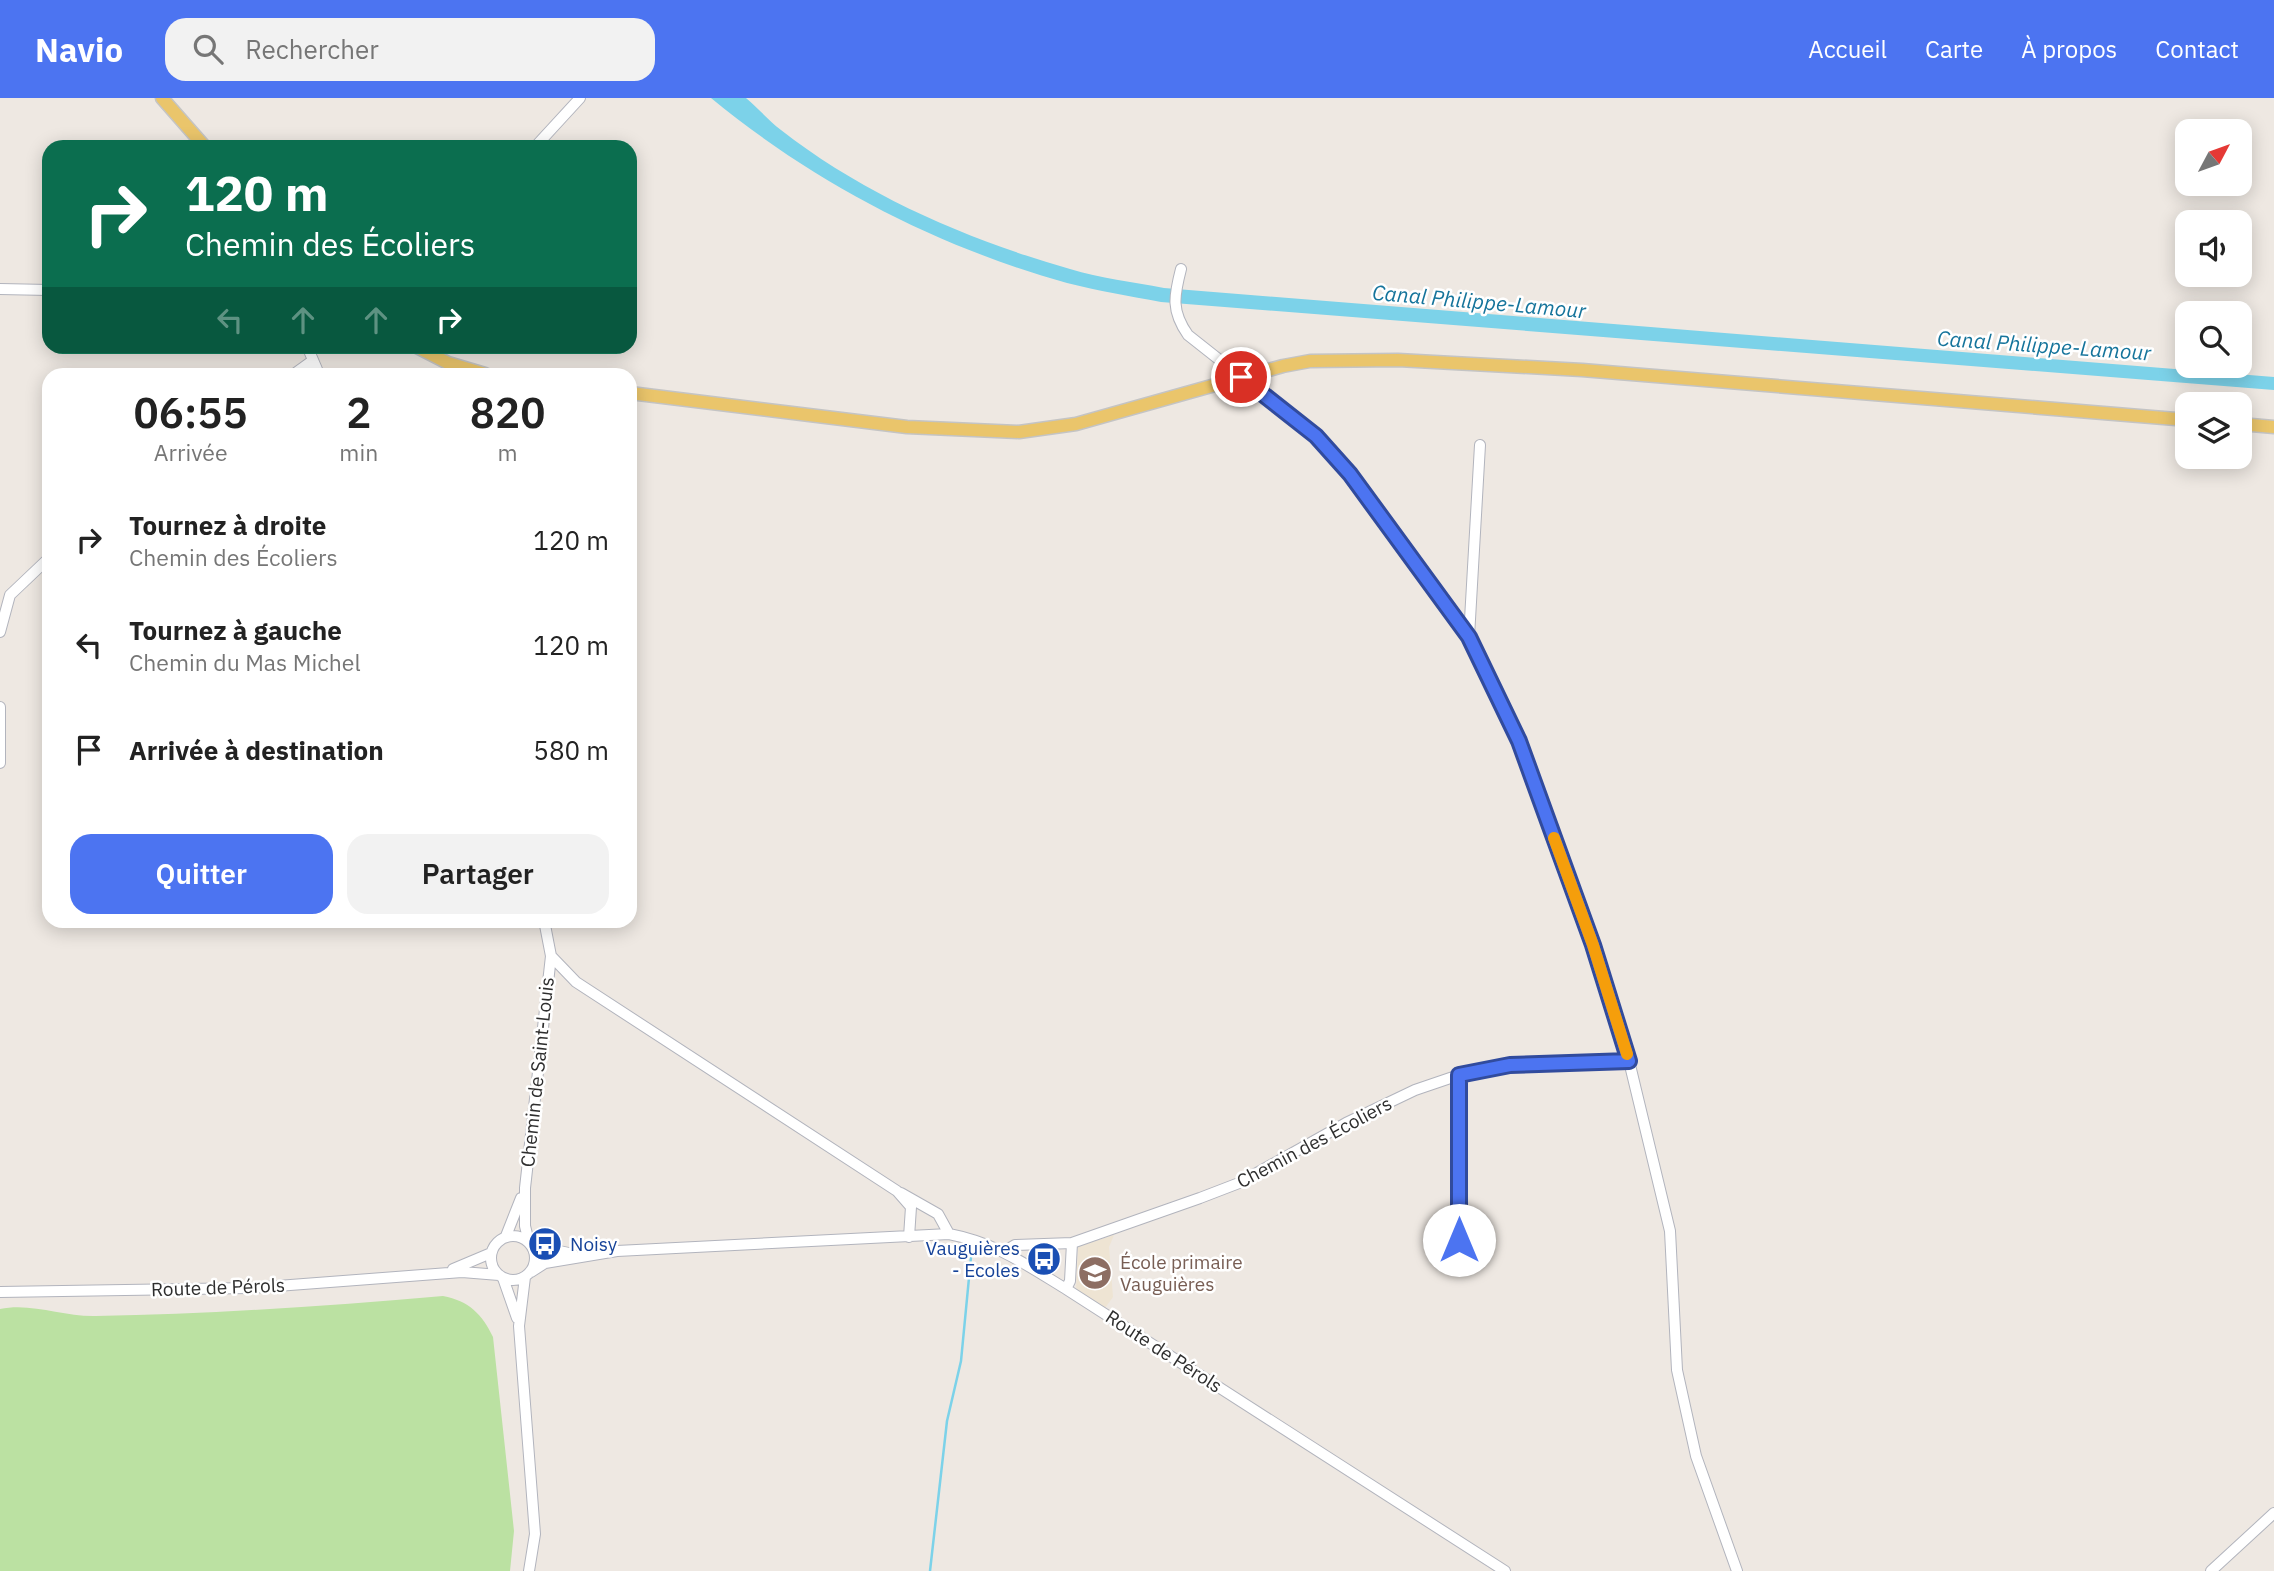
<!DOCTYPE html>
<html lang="fr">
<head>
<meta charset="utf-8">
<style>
  :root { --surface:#fff; --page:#f2f2f2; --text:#222; --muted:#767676; --accent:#4c74f1 }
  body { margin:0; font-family:"IBM Plex Sans",sans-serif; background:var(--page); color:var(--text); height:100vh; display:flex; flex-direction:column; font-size:26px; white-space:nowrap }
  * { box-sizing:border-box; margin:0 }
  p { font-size:23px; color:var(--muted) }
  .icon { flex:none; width:38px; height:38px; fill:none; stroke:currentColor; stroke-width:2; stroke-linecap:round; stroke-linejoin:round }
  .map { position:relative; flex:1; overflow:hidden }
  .details { position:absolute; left:42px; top:270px; width:595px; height:560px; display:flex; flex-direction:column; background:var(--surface); border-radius:21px; box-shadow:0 4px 18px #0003 }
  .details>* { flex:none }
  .guide { position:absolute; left:42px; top:42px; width:595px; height:214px; border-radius:21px; box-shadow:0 4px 18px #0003; background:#0b6e4f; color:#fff; overflow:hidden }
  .needle { width:46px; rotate:49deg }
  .tools { position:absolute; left:2175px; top:21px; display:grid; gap:14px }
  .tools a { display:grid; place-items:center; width:77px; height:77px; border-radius:14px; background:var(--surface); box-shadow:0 4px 18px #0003; font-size:35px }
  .pin { position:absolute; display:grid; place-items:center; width:60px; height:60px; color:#fff; margin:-30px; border:4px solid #fff; border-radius:50%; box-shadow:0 2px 7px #0007 }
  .me { position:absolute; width:77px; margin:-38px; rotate:0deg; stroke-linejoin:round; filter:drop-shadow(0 0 5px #0008) }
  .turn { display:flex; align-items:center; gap:24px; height:147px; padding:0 28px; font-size:32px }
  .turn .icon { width:91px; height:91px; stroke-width:2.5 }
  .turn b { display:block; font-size:49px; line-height:60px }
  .lanes { display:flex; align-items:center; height:66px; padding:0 28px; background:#0003; justify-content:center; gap:35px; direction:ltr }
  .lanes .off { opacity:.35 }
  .eta { display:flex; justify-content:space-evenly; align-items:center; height:119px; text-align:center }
  .eta b { font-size:42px; font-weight:600; line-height:49px }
  .primary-button { display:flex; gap:14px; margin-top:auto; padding:14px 28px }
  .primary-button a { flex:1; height:80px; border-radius:21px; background:var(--accent); color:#fff; font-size:28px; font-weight:600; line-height:80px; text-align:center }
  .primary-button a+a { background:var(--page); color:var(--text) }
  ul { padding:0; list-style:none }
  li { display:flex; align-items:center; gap:21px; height:105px; padding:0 28px }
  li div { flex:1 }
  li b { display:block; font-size:26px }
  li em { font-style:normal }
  header { display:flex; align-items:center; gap:42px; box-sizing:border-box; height:98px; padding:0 35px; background:var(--accent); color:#fff }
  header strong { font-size:33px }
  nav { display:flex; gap:38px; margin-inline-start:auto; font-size:24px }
  .search { width:490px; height:63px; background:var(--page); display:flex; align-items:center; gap:18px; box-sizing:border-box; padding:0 24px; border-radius:21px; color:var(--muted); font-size:26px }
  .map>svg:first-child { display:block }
</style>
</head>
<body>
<header>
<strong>Navio</strong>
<div class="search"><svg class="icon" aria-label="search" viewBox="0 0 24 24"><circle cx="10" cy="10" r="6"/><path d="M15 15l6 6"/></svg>Rechercher</div>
<nav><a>Accueil</a><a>Carte</a><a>À propos</a><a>Contact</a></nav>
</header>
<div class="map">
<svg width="2274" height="1473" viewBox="0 0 2274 1473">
  <rect width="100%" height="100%" fill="#eee8e2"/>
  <path fill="#eee4d3" d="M1114,1137L1109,1149L1113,1199L1105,1210L1076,1193L1078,1149Z"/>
  <path fill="#bbe1a2" d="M443,1198C469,1203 482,1216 493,1239L514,1433L510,1473H0V1211C31,1204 64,1219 96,1218C212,1216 328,1208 443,1198Z"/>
  <path fill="#7cd2e9" d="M711,0H746C758,10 769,23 781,32C864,97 968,142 1070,171C1100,180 1133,184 1164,190L2274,279V292L1161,204C1130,198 1098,193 1067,185C938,149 814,85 711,0Z"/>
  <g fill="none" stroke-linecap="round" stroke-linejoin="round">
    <path stroke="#7cd2e9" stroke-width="2.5" d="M930,1473L947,1323L961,1263L971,1159"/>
    <g stroke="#b2b4bd" stroke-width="12">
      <path id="minor" d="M535,49L580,0
        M1181,171C1174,198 1171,213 1188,237L1316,338L1350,376L1469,539L1519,643L1593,847L1629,963L1670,1133L1677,1272L1696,1358L1737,1473
        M0,191L49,192
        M307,248L319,276
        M294,276L312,263
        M0,534L10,497L49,460
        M1469,539L1480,347
        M0,609V665
        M544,822L551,858L576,884L897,1093L911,1109L909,1139
        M1459,977V1142
        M901,1095L938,1116L949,1136
        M491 1160a22 22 0 1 1 44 0a22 22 0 1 1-44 0Z
        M506,1138L521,1100
        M529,1144L525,1128V1090L551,858
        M532,1147L573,1156
        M1005,1153L1015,1147L1072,1145L1200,1100L1239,1085L1346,1025L1415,992L1459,977L1510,967L1629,963
        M453,1171L491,1155
        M531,1174L545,1165L617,1153L949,1136C996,1145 1025,1166 1066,1191L1505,1473
        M525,1179L519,1228L535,1436L529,1473
        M503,1180L517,1220
        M1066,1191L1070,1183L1072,1145
        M0,1194L250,1190L462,1174L499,1177
        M2211,1473L2274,1415"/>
    </g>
    <g stroke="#c4c4c4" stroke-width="15">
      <path id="major" d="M162,0L205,49
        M415,248L448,265L485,276
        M630,295L907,329L1019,334L1076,326L1283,268L1310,263L1398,262L1582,272L2188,322
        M2240,326L2274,329"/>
    </g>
    <use href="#minor" stroke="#fff" stroke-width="10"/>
    <use href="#major" stroke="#eac56b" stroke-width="12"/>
  </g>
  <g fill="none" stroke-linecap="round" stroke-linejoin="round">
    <g stroke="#314b9d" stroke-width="18">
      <path id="route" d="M1241,279L1316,338L1350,376L1469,539L1519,643L1593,847L1629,963L1510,967L1459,977V1142"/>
    </g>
    <use href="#route" stroke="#4c74f1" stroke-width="12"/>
    <path stroke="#f59e0b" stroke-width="12" d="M1554,740L1593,847L1627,956"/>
  </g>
  <defs>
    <g id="bus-disc" transform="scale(1.75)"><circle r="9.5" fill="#1a4fb4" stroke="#fff"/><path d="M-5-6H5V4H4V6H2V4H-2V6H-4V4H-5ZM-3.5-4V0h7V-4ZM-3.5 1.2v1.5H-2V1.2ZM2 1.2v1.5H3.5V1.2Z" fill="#fff"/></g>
    <g id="school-disc" transform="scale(1.75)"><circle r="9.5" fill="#8d6e63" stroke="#fff"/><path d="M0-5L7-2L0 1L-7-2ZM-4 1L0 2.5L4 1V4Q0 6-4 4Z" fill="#fff"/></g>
  </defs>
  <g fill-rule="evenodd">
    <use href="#bus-disc" x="545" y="1146"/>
    <use href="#bus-disc" x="1044" y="1161"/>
    <use href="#school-disc" x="1095" y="1175"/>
  </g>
  <g text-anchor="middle" stroke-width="5" stroke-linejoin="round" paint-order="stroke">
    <g font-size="19" fill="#2e2e2e" stroke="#fff">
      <text transform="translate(537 974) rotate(-84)" y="7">Chemin de Saint-Louis</text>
      <text transform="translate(1314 1044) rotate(-28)" y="7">Chemin des Écoliers</text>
      <text transform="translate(218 1189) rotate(-2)" y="7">Route de Pérols</text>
      <text transform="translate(1164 1253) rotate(33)" y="7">Route de Pérols</text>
    </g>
    <g font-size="19" fill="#164399" stroke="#fff" text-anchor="start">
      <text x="570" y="1153">Noisy</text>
      <text x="1020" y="1157" text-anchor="end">Vauguières<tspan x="1020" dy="22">- Ecoles</tspan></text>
    </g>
    <g font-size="19" fill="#785e54" stroke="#fff" text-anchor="start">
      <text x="1120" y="1171">École primaire<tspan x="1120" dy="22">Vauguières</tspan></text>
    </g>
    <g font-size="21" font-style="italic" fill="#15749b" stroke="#fff">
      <text transform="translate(1479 204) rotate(5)" y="7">Canal Philippe-Lamour</text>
      <text transform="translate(2044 248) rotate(4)" y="7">Canal Philippe-Lamour</text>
    </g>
  </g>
</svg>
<div class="tools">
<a><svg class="needle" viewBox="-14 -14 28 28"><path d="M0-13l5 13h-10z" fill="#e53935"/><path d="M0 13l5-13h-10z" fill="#767676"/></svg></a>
<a><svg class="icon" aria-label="sound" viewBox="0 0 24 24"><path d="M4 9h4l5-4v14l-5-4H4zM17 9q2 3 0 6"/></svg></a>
<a><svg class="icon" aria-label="search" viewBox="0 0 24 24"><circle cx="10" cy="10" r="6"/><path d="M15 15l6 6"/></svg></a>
<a><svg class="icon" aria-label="layers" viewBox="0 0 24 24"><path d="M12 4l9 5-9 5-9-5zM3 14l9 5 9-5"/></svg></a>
</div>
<div class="pin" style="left:1241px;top:279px;background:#d93025"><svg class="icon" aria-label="arrive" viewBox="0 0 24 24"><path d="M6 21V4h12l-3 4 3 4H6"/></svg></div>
<svg class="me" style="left:1459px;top:1142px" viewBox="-20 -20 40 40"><circle r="19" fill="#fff"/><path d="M0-13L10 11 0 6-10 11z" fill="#4c74f1"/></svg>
<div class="guide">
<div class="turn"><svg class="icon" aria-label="right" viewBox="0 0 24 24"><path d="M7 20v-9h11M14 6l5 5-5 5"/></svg><div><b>120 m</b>Chemin des Écoliers</div></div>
<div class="lanes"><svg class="icon off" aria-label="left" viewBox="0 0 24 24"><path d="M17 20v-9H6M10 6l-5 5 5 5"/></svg><svg class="icon off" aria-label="ahead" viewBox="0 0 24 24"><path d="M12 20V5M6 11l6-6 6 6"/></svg><svg class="icon off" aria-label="ahead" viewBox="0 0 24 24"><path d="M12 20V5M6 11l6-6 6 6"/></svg><svg class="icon" aria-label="right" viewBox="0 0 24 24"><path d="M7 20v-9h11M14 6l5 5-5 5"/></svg></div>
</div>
<section class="details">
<div class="eta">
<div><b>06:55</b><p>Arrivée</p></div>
<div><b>2</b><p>min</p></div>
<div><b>820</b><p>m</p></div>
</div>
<ul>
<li><svg class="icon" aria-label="right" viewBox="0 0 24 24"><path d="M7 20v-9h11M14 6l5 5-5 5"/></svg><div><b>Tournez à droite</b><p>Chemin des Écoliers</p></div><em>120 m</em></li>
<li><svg class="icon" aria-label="left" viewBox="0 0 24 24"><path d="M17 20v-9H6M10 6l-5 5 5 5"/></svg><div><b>Tournez à gauche</b><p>Chemin du Mas Michel</p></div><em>120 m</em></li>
<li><svg class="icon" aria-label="arrive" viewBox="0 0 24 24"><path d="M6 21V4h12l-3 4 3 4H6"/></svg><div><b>Arrivée à destination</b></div><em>580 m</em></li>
</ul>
<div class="primary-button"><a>Quitter</a><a>Partager</a></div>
</section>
</div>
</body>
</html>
